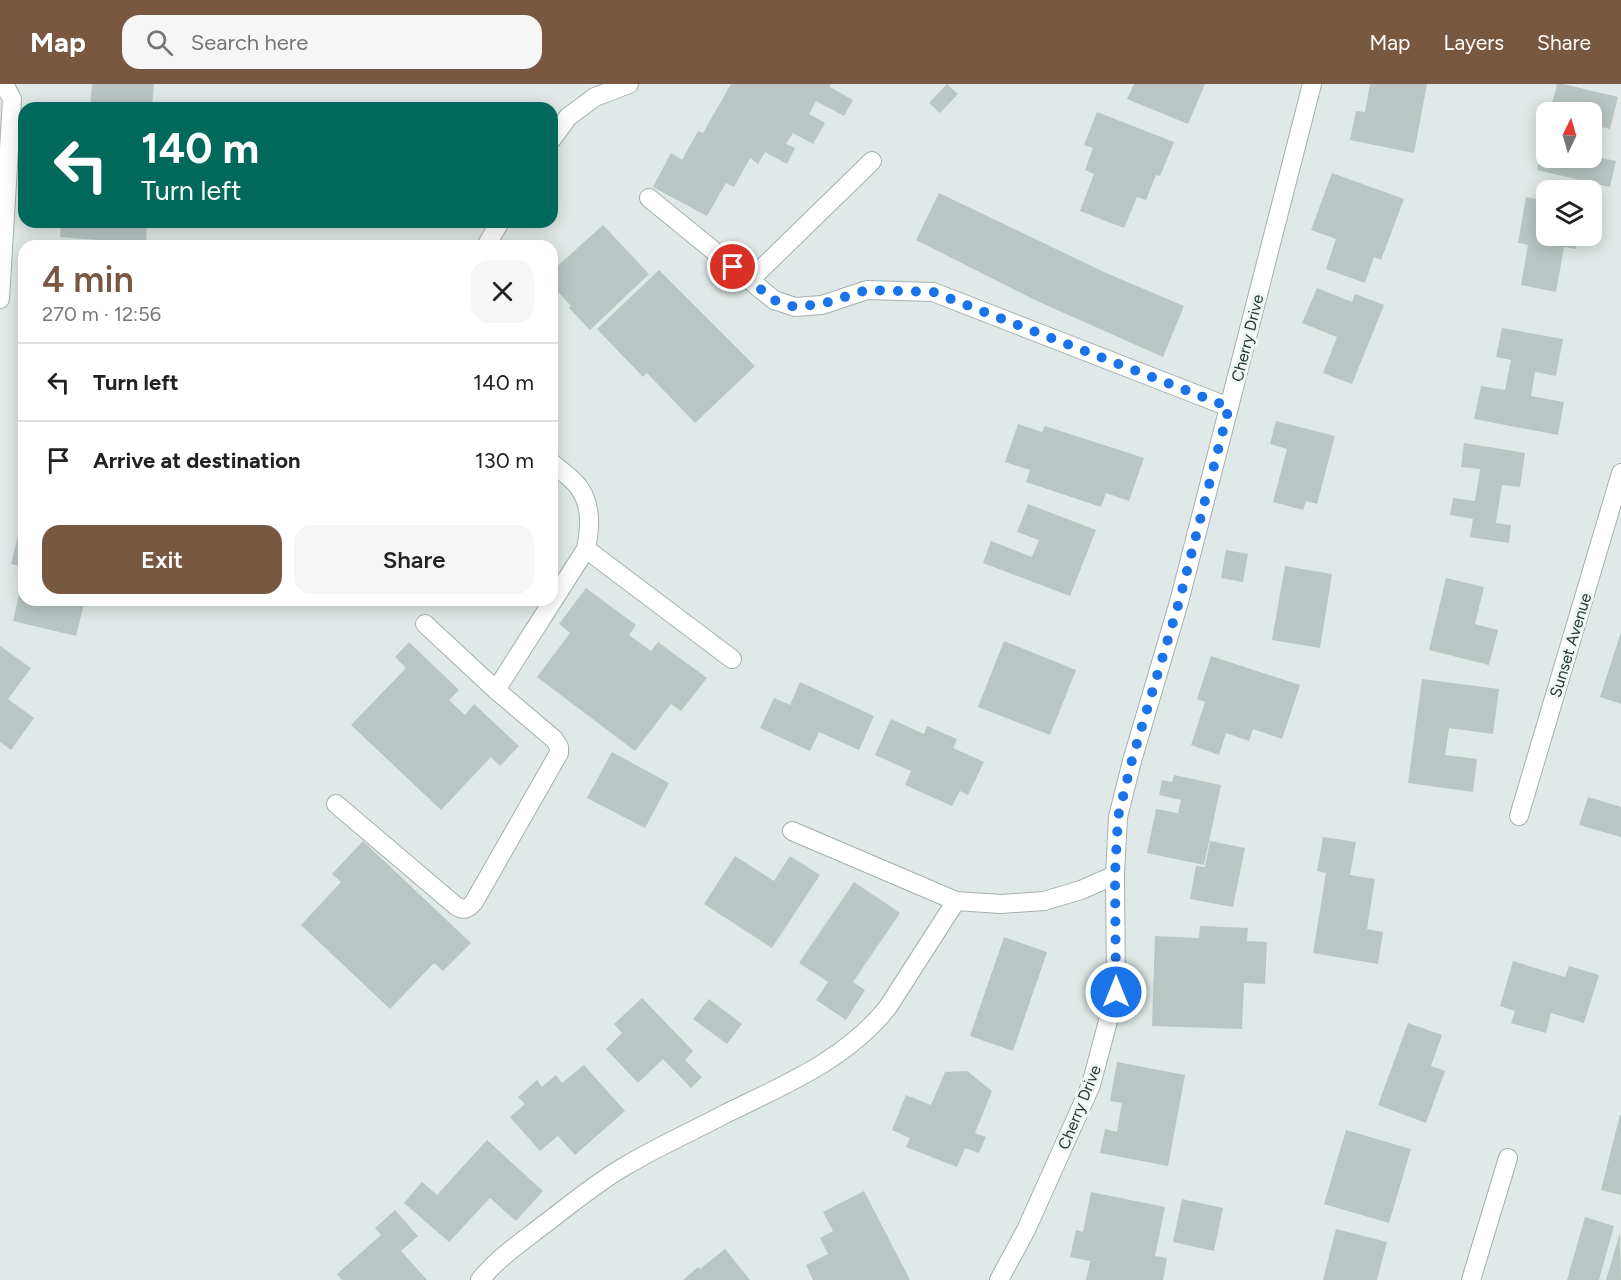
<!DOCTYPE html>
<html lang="en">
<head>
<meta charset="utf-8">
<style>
  :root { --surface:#fff; --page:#f6f6f6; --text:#222; --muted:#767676; --line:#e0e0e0; --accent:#785840 }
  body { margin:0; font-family:Figtree,sans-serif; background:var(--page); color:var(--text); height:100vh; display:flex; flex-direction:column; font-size:22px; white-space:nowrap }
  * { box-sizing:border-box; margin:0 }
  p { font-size:20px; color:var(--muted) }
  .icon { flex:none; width:33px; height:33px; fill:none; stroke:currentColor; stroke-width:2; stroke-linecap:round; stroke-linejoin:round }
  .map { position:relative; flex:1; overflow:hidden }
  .side { position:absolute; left:18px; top:156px; width:540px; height:366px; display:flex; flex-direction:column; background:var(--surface); border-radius:18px; box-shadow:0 3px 15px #0003 }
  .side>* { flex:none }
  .hud { position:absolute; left:18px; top:18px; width:540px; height:126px; border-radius:18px; box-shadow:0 3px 15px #0003; background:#00695c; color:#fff; overflow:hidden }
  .needle { width:39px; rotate:5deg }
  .tools { position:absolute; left:1536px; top:18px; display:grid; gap:12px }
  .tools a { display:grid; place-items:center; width:66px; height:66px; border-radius:12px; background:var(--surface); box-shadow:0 3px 15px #0003; font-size:30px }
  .pin { position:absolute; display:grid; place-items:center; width:51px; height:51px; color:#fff; margin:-26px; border:3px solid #fff; border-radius:50%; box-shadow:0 2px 6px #0007 }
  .me { position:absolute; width:66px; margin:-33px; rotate:0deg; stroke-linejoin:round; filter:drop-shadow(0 0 4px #0008) }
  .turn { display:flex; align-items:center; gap:21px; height:126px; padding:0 24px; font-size:27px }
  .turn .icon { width:78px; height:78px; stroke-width:2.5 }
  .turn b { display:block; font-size:42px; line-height:51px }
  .round { display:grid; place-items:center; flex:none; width:63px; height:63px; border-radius:18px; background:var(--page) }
  .overview { display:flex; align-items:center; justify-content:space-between; height:102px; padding:0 24px }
  h1 { font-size:36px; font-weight:600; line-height:45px; color:var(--accent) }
  .button { display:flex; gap:12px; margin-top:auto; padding:12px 24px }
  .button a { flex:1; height:69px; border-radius:18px; background:var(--accent); color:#fff; font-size:24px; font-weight:600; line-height:69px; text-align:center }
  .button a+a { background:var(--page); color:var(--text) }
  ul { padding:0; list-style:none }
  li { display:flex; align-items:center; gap:18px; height:78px; padding:0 24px; border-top:2px solid var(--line) }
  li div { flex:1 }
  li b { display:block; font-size:22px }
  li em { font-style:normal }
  header { display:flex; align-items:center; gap:36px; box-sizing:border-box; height:84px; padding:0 30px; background:var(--accent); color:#fff }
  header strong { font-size:28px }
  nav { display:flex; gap:33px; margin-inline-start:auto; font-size:21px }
  .search { width:420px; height:54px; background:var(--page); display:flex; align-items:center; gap:15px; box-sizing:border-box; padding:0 21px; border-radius:18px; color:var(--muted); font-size:22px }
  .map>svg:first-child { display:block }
</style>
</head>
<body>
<header>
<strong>Map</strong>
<div class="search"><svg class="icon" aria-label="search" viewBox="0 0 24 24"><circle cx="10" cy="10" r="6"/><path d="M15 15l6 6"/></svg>Search here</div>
<nav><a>Map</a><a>Layers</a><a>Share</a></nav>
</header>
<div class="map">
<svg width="1621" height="1196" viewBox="0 0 1621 1196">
  <rect width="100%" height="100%" fill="#e0e9e7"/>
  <path fill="#b9c6c3" d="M92,0H154L152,24H90Z
    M731,0H831L830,3L853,16L844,32L816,17L809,30L825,39L813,60L793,49L786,60L795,64L787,80L765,68L758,80L750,74L734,103L726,99L707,132L653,103L671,69L682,76L698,47L703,49Z
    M947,0L958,10L940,29L929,19Z
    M1134,0H1205L1188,40L1127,15Z
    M1370,0H1427L1414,69L1350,56L1356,27L1365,28Z
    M1557,0H1563L1618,13L1610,45L1592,41V28H1550Z
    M1097,28L1174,58L1160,92L1156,91L1146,116L1137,113L1124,144L1080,127L1094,90L1085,86L1093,64L1084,61Z
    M1546,48V74H1592V72L1616,77L1610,103L1537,86Z
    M1332,89L1404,115L1381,176L1374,173L1365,199L1326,185L1336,155L1311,146Z
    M939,109L1104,188L1184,222L1163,273L1037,217L916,156Z
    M1526,113L1546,117V152H1578L1576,165L1564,163L1556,208L1521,201L1528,161L1518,159Z
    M61,138H147L146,160L60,153Z
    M603,141L649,190L590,246L569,224L571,222L552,201V187Z
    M659,186L755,282L695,339L647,289L643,293L597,245Z
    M1317,204L1352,218L1355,210L1384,221L1352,300L1323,289L1337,253L1302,239Z
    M1502,244L1563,255L1556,292L1535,288L1531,312L1564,318L1558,351L1474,335L1481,302L1505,306L1511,276L1496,273Z
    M1276,337L1335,352L1317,420L1306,417L1303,426L1273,418L1287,365L1270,360Z
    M1018,340L1042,348L1045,342L1144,374L1129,417L1106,409L1101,423L1026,398L1030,386L1005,378Z
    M1464,359L1525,369L1520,403L1502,401L1496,439L1511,441L1509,459L1470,453L1473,435L1450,431L1453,414L1475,417L1480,385L1461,383Z
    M1028,420L1096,446L1070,512L983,479L991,457L1032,473L1039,456L1017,448Z
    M23,432L24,433V483L11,480Z
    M1226,466L1248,470L1243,498L1221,494Z
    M1285,482L1332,490L1320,564L1272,556Z
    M23,493L24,516H85L76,552L13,537Z
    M1446,494L1484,503L1475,540L1498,546L1489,581L1429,566Z
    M586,504L636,541L629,551L651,567L658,558L707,594L681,627L671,620L635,667L537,593L570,549L559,540Z
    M1621,548V620L1600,613Z
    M1004,557L1076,586L1050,651L978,623Z
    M409,558L459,606L449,616L465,631L474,620L519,662L500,682L491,673L441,726L351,641L406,584L395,573Z
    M0,562L31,584L8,615L34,634L11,666L0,658Z
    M1211,572L1300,601L1282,655L1253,645L1249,657L1226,649L1219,671L1191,661L1205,618L1197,615Z
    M1422,595L1499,605L1493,650L1449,644L1445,671L1477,675L1473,708L1408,699Z
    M800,598L874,632L859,666L819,648L810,667L760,644L774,614L790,621Z
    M891,635L924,650L927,642L957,655L953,664L984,678L968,711L960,707L952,722L905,701L911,687L875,671Z
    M612,668L669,699L645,744L587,714Z
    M1174,691L1221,701L1204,781L1147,769L1156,725L1178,729L1181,716L1159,711L1162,696L1172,698Z
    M1588,713L1621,723V753L1579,741Z
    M1323,753L1356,758L1350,791L1375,795L1367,845L1383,848L1378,880L1313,869L1326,789L1317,787Z
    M363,757L471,859L443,887L434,879L390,925L301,841L341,798L332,790Z
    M1210,757L1245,764L1233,823L1190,815L1196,782L1205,783Z
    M735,772L774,797L790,772L820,791L772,864L704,820Z
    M854,798L900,829L853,898L865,906L846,936L816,916L828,898L799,879Z
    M1200,842L1248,844L1247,857L1267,858L1265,900L1244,899L1242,945L1152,942L1155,852L1199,854Z
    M1004,853L1047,868L1013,967L970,952Z
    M1513,877L1565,893L1569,882L1599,891L1584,939L1551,929L1546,949L1511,939L1515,927L1500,922Z
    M642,914L693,967L685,976L702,993L691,1004L663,975L638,999L606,965L622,949L614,940Z
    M709,915L742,940L727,960L693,935Z
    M1408,939L1442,951L1431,982L1445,987L1426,1039L1378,1021Z
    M1117,978L1185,991L1168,1082L1100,1069L1105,1045L1117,1048L1122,1019L1110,1017Z
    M584,981L625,1027L575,1071L558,1052L540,1067L510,1033L525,1020L518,1013L537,996L542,1003L556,991L562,999Z
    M967,987L992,1007L975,1049L986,1053L979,1069L965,1064L957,1083L906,1063L910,1054L892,1046L906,1011L931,1021L945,988Z
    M1620,1031L1621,1032V1111L1601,1106Z
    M1346,1046L1411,1065L1389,1139L1324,1120Z
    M487,1056L543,1107L516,1137L490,1114L449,1158L404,1119L422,1098L437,1111Z
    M864,1107L910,1196H813L806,1181L828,1170L820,1154L833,1147L823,1128Z
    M1091,1108L1165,1123L1155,1172L1167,1174L1163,1196H1086L1090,1177L1070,1173L1076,1146L1083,1148Z
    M1182,1115L1223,1124L1214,1167L1173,1158Z
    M395,1126L418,1152L401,1167L427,1196H342L337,1190L381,1151L375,1144Z
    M1585,1133L1614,1142L1599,1196H1567Z
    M1336,1145L1387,1158L1377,1196H1323Z
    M1620,1149L1621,1196H1606Z
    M725,1165L750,1196H683L698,1183L700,1185Z"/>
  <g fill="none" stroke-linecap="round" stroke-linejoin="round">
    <g stroke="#a4b0ae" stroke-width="20">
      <path id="minor" d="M552,55L568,33L595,13L629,0
        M649,114L774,216L795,223L822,221L867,206L933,208L1229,323
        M486,162L500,138
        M750,196L872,77
        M0,215L12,15L4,0
        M586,465L732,575
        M496,606L586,465C590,445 592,423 580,405C574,395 561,387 552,379
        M336,720L456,822C464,827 468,825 474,818L559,669V663L554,655L496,606L425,540
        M1519,732L1621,389
        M792,747L956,817L1001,820L1044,817L1081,806L1115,791
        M480,1196C497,1175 520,1159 542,1142C570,1121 597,1098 627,1081C659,1062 693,1047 725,1030C784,1001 846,976 888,923L956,817
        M999,1196L1026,1146L1091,1001L1116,907L1115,791L1118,733L1132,677L1179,518L1312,0
        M1471,1196L1508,1074"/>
    </g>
    <use href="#minor" stroke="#fff" stroke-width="18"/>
  </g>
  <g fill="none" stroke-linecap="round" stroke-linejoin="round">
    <path stroke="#1a73e8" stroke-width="10" stroke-dasharray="0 18" d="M733,183L774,216L795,223L822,220L867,206L933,208L1229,323L1179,518L1132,676L1118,733L1115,791L1116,908"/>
  </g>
  <g text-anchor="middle" stroke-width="6" stroke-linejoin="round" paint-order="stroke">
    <g font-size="16" fill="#233735" stroke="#f0f6f4">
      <text transform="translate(1247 254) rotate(-76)" y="6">Cherry Drive</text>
      <text transform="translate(1570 561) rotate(-73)" y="6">Sunset Avenue</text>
      <text transform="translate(1079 1023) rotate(-68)" y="6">Cherry Drive</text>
    </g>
  </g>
</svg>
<div class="tools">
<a><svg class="needle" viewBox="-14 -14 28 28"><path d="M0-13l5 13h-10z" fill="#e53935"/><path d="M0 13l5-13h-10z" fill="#767676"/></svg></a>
<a><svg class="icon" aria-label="layers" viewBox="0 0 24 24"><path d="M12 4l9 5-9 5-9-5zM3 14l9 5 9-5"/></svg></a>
</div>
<div class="pin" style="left:733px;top:183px;background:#d93025"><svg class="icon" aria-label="arrive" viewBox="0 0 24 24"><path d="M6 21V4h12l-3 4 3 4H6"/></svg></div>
<svg class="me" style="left:1116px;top:908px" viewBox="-20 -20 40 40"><circle r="17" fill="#1a73e8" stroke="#fff" stroke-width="3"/><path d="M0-11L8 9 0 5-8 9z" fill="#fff"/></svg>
<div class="hud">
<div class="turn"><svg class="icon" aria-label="left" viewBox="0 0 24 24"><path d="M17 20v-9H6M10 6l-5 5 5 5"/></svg><div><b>140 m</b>Turn left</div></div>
</div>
<section class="side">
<div class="overview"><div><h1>4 min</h1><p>270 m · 12:56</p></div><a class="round"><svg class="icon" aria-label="close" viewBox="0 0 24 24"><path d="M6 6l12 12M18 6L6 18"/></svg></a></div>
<ul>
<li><svg class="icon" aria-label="left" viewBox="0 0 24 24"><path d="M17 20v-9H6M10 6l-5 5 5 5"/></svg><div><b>Turn left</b></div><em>140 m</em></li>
<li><svg class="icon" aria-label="arrive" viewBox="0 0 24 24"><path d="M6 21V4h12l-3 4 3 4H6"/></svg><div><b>Arrive at destination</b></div><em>130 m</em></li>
</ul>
<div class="button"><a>Exit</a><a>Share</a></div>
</section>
</div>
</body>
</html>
